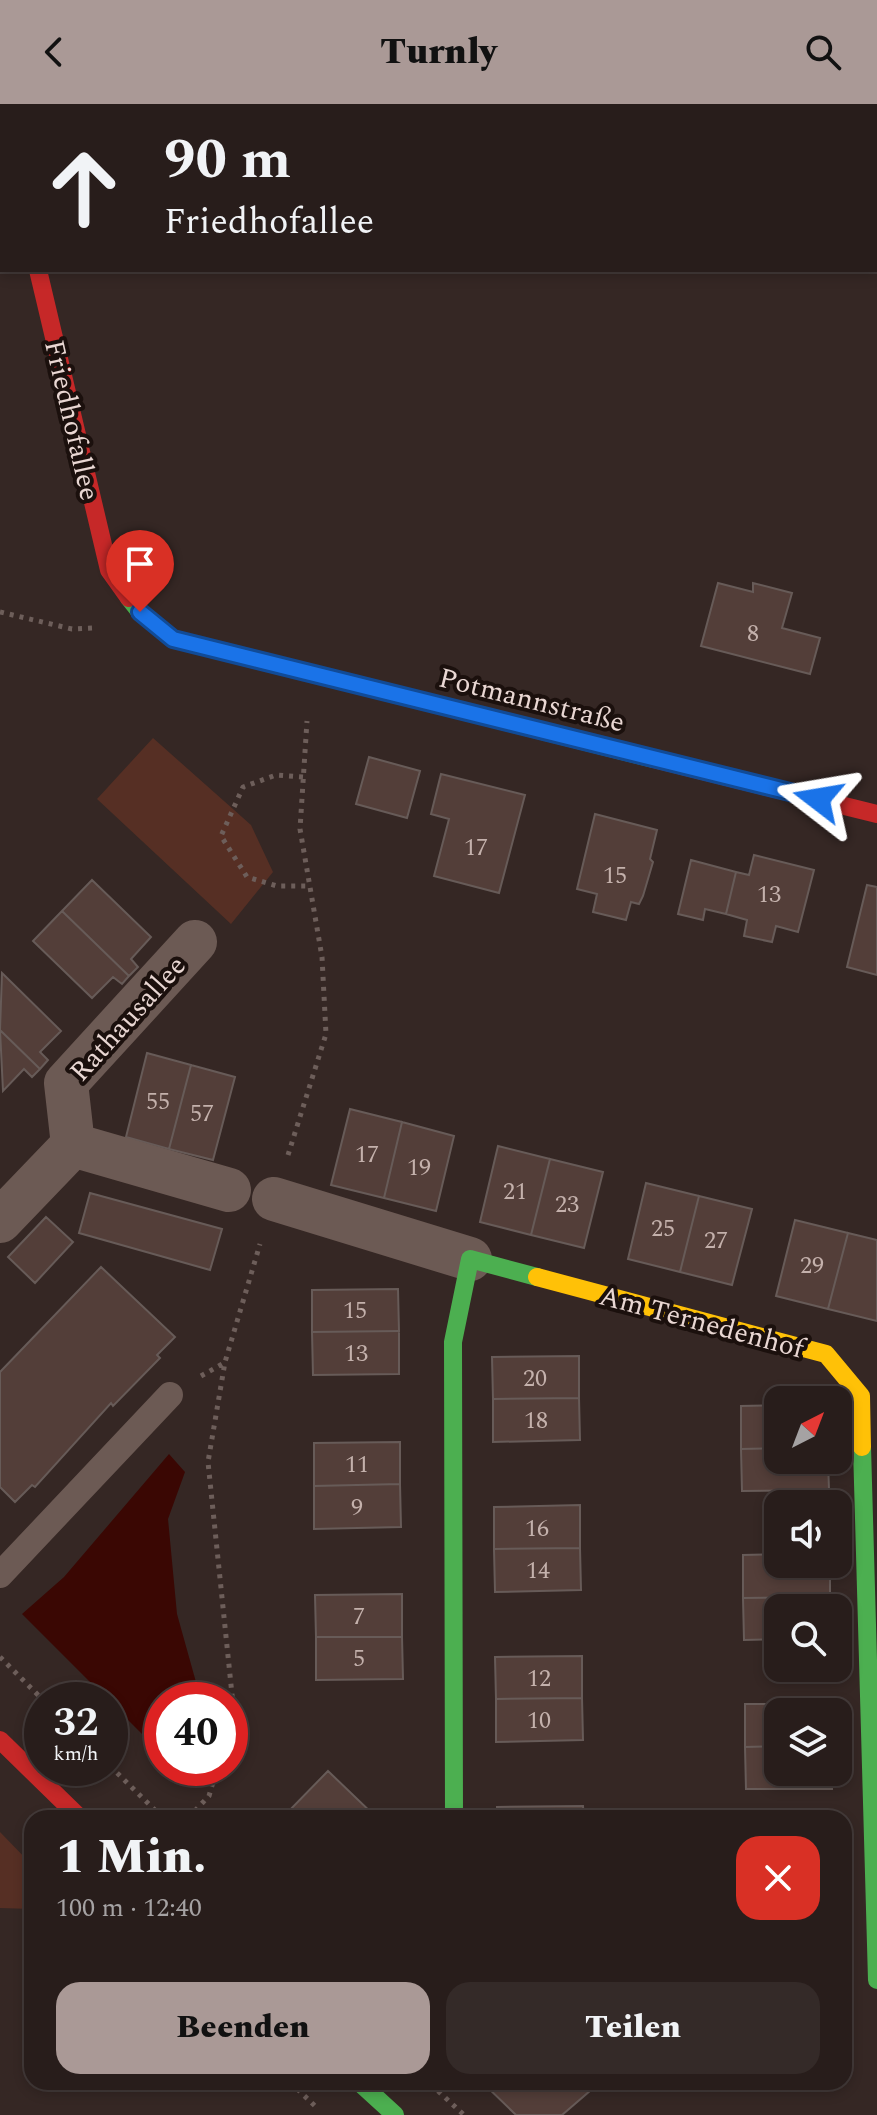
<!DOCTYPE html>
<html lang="de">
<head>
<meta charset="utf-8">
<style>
  :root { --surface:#281d1b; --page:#342a28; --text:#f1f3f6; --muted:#a5a2a3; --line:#443b3a; --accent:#aa9996 }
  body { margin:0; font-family:Spectral,serif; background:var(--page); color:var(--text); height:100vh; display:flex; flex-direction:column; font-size:30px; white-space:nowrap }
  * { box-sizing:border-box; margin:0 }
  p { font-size:26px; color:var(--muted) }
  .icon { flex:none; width:44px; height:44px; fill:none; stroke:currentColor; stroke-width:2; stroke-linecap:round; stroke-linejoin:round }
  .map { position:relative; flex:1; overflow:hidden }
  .panel { position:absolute; left:24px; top:1706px; width:828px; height:280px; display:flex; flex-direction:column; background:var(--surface); border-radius:24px; box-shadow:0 4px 12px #0003,0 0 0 2px var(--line) }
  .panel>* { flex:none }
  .banner { position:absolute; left:0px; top:0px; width:878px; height:168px; box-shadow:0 4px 12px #0003,0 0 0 2px var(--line); background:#281d1b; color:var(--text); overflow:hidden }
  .needle { width:52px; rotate:42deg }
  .fabs { position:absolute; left:764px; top:1282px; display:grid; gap:16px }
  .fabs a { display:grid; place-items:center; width:88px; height:88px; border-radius:16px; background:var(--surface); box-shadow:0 4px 12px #0003,0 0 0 2px var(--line); font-size:40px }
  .speed { position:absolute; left:24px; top:1578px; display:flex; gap:16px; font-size:40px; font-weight:700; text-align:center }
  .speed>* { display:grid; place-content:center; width:104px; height:104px; border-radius:50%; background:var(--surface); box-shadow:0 4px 12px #0003,0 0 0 2px var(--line); line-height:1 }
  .speed small { font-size:20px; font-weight:400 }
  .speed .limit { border:12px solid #d22; background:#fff; color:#111 }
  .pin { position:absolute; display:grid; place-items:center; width:68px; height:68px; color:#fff; margin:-82px -34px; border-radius:50% 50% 50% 0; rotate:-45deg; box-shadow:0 0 8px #0007 }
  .pin .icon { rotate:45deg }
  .me { position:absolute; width:88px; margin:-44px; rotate:284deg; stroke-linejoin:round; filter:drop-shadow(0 0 6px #0008) }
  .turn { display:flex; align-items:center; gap:28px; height:168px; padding:0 32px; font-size:36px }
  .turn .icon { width:104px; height:104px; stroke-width:2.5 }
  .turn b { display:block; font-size:56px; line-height:68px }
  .round { display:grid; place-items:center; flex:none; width:84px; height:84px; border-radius:24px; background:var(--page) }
  .head { display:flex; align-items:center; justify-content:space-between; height:136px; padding:0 32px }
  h1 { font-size:48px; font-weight:800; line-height:60px }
  .primary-button { display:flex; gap:16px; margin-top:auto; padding:16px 32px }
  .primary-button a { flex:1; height:92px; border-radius:24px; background:var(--accent); color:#111; font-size:32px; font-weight:800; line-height:92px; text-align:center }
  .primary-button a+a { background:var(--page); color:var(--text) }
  header { display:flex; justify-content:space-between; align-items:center; height:104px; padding:0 32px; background:var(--accent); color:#111; font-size:36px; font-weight:800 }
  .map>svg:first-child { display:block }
</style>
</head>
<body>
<header><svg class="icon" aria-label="back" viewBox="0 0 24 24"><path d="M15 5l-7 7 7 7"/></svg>Turnly<svg class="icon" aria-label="search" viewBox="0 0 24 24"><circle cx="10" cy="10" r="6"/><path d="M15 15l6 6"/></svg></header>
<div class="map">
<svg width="877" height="2011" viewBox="0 0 877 2011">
  <rect width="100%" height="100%" fill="#352724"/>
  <path fill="#562f24" d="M153,634L251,721L273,768L231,820L97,695Z
    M0,1728L32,1761V1805L0,1804Z"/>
  <path fill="#3a0703" d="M169,1350L185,1368L168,1415L177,1510L201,1596H162V1650L22,1510L64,1473Z"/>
  <path fill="#533e39" stroke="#675b58" stroke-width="2" d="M718,479L753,488V479L792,489L782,524L820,534L810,570L701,542Z
    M369,653L420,667L407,714L356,700Z
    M441,670L525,691L499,789L434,772L449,715L431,710Z
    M595,710L657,726L650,755L653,758L643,792L639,800L631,798L626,816L593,808L597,790L577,785Z
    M754,751L814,766L798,828L776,822L772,838L744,832L747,816L726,810L736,768L749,771Z
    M691,756L736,768L726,810L705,805L703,816L678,810Z
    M92,776L151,833L131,855L138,863L129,872L62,807Z
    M867,781L877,783V871L847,863Z
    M62,807L129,872L122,880L113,873L92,894L33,837Z
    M2,869L61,927L40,948L48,956L40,965L0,926Z
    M0,926L40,965L32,973L24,965L3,987Z
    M147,949L191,961L169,1045L126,1033Z
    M191,961L235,973L213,1056L169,1045Z
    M350,1005L402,1018L384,1094L331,1081Z
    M402,1018L454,1032L436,1107L384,1094Z
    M498,1042L550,1055L531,1131L480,1118Z
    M550,1055L603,1068L584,1144L531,1131Z
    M646,1079L699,1092L680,1168L628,1155Z
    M90,1089L222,1125L210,1166L79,1129Z
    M699,1092L752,1105L732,1181L680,1168Z
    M46,1113L73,1138L35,1179L8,1153Z
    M795,1116L848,1129L828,1205L776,1192Z
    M848,1129L877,1136V1217L828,1205Z
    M101,1163L175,1233L157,1251L160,1254L113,1302L111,1299L35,1383L32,1381L15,1398L0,1383V1268Z
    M398,1185L399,1227L312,1228V1186Z
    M399,1227V1270L313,1271L312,1228Z
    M579,1252V1294L493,1295L492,1253Z
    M579,1294L580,1336L493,1338V1295Z
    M778,1301V1344L741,1345V1302Z
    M400,1338V1380L314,1382V1339Z
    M778,1344V1356H828L829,1386L742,1387L741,1345Z
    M400,1380L401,1423L314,1425V1382Z
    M580,1401V1444L494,1445V1403Z
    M580,1444L581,1486L495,1488L494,1445Z
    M778,1450V1460H830V1493L743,1494V1451Z
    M402,1490V1533H316L315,1491Z
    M830,1493V1504H778V1535L744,1536L743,1494Z
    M316,1533H402L403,1575L316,1576Z
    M582,1552V1594L496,1595L495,1553Z
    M582,1594L583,1636L496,1638V1595Z
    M745,1600H831V1608H778V1642L745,1643Z
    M778,1642V1668H832V1685H746L745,1643Z
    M328,1667L377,1714H282Z
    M583,1702L584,1714H497V1703Z
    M482,1978H593L588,1984L591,1986L562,2011H516Z
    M750,1978H836V1983L750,1984Z"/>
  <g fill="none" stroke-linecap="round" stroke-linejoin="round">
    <path stroke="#6d5e5a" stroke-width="5" stroke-dasharray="4 6" stroke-linecap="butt" d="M0,508L72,525L94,524
      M303,673L276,671L243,683L221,732L247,773L277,782H308
      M288,1051L326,930L322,853L300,725L307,617
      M201,1272L224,1259
      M0,1553L43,1596
      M230,1623L234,1610L208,1358L225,1258L260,1140
      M110,1662L163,1714
      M188,1714L209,1692L217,1664
      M290,1978L315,2002
      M438,1987L464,2011"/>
    <path stroke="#6c5a54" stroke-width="26" d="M0,1471L170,1291"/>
    <path stroke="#6c5a54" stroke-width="44" d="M0,1L2,10
      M73,1041L66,979L195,838
      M274,1095L470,1155
      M0,1117L73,1041L229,1086"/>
    <path stroke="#4caf50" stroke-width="18" d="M129,494L140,508L173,535L654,655
      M862,1343L877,1876
      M454,1714L453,1238L470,1155L537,1173
      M359,1978L395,2011"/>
    <path stroke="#ffc107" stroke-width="18" d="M537,1173L826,1250L861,1292L862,1343"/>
    <path stroke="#c62828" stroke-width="18" d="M38,166L109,466L129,494
      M654,655L877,710
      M0,1636L80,1714"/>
  </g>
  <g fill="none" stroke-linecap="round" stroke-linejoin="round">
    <g stroke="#114b97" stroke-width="20">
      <path id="route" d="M140,508L173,535L818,695"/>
    </g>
    <use href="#route" stroke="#1a73e8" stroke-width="14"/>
  </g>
  <g text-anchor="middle" stroke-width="8" stroke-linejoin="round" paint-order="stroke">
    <g font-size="24" fill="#c4b1ac">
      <text x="753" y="537">8</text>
      <text x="476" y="751">17</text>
      <text x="615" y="779">15</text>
      <text x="769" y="798">13</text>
      <text x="158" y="1005">55</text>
      <text x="202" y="1017">57</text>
      <text x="367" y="1058">17</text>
      <text x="419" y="1071">19</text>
      <text x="515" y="1095">21</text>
      <text x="567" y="1108">23</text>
      <text x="663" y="1132">25</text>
      <text x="716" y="1144">27</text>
      <text x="812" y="1169">29</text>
      <text x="355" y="1214">15</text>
      <text x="356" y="1257">13</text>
      <text x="535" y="1282">20</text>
      <text x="536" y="1324">18</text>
      <text x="357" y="1368">11</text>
      <text x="357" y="1411">9</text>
      <text x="537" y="1432">16</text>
      <text x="538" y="1474">14</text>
      <text x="359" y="1520">7</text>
      <text x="359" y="1562">5</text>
      <text x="539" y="1582">12</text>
      <text x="539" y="1624">10</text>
    </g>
    <g font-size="28" fill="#e9d7d3" stroke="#1b100d">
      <text transform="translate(73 316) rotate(77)" y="10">Friedhofallee</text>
      <text transform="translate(532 595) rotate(14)" y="10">Potmannstraße</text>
      <text transform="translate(127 914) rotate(-48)" y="10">Rathausallee</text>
      <text transform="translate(702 1217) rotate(15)" y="10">Am Ternedenhof</text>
    </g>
  </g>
</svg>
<div class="fabs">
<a><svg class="needle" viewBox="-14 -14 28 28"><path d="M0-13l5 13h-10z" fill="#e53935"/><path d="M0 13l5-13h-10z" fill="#a5a2a3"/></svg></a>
<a><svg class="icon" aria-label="sound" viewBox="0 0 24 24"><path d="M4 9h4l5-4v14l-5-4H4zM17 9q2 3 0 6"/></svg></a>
<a><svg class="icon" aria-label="search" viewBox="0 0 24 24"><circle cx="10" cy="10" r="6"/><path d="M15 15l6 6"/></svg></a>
<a><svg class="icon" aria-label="layers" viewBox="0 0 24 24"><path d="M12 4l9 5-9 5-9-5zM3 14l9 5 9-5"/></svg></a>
</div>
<div class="speed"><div>32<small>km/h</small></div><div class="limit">40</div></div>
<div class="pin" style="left:140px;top:508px;background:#d93025"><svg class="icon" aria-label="arrive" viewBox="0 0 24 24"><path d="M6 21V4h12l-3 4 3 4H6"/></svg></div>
<svg class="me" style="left:818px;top:695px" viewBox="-20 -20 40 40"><path d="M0-17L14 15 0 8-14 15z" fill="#1a73e8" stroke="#fff" stroke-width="4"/></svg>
<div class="banner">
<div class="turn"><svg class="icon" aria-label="ahead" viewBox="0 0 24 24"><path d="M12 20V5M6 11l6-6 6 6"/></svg><div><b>90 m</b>Friedhofallee</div></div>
</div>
<section class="panel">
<div class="head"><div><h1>1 Min.</h1><p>100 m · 12:40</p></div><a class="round" style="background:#d93025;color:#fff"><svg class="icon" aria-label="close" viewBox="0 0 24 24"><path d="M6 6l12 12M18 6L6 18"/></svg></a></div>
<div class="primary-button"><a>Beenden</a><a>Teilen</a></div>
</section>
</div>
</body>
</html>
